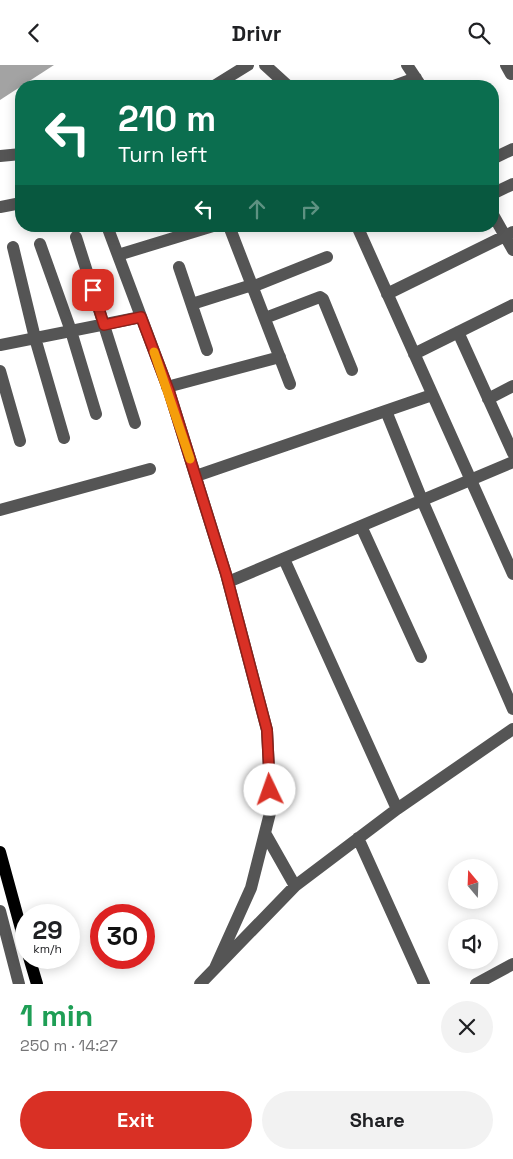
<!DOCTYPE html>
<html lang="en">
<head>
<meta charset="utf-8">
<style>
  :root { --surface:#fff; --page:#f2f2f2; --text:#202124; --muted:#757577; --accent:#d93025 }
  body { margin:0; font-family:"Space Grotesk",sans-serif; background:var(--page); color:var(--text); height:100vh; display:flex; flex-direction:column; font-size:19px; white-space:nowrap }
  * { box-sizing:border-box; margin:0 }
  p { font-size:16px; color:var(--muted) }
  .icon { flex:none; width:28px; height:28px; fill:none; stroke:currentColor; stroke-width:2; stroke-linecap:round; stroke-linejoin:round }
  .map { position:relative; height:919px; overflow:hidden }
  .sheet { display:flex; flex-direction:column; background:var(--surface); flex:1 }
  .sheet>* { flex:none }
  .top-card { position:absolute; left:15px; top:15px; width:484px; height:152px; border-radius:20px; box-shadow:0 2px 12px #0003; background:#0b6e4f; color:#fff; overflow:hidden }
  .needle { width:32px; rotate:341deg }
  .tools { position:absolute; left:448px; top:794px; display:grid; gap:10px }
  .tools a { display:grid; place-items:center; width:50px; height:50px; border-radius:50%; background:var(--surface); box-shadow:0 2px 12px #0003; font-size:25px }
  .speed { position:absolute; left:15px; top:839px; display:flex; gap:10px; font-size:25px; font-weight:700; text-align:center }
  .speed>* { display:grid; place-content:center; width:65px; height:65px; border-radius:50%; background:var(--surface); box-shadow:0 2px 12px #0003; line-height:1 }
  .speed small { font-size:12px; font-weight:400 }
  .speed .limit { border:8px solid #d22; background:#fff; color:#111 }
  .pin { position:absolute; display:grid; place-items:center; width:42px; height:42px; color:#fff; margin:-21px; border-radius:10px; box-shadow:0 2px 8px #0006 }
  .me { position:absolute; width:55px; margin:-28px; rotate:357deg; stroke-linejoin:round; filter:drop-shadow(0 0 4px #0008) }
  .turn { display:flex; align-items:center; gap:18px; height:105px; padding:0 20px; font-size:22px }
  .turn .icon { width:65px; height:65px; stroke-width:2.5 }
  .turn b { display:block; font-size:35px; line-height:42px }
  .lanes { display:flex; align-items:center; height:48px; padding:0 20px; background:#0003; justify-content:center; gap:25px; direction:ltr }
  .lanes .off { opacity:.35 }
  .round { display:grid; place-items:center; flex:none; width:52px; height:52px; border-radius:26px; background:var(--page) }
  .headline { display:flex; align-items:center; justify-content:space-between; height:85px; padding:0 20px }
  h1 { font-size:30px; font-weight:600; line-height:38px; color:#1e9e55 }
  .cta { display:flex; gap:10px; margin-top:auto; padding:10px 20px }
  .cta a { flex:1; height:58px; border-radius:30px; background:var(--accent); color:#fff; font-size:20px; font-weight:600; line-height:58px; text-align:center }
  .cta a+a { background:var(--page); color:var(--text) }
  header { display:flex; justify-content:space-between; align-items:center; height:65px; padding:0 20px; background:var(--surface); font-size:22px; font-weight:600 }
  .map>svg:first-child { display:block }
</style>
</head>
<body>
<header><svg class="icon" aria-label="back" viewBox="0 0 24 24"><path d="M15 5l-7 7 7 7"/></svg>Drivr<svg class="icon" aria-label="search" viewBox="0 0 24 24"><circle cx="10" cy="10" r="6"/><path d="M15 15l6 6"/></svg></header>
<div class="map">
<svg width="513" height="919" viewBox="0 0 513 919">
  <rect width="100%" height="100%" fill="#fff"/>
  <path fill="#a3a3a3" d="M0,0H54L0,35Z"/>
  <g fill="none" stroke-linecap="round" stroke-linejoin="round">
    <path stroke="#555" stroke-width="12" d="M265,0L288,21
      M407,0L421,21
      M506,0L511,9
      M214,21L248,0
      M394,21L416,13
      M0,91L21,89
      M492,94L513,84
      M492,129L513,119
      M0,142L21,138
      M492,148L513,185
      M107,161L169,326L226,509L267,665L271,744L251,823L215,903
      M229,161L290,319
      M357,161L513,509
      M76,172L135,358
      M40,179L71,266L96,349
      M13,182L35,273L64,373
      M118,190L213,161
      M179,202L207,285
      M252,222L327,192
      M387,229L513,167
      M192,239L252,220
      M265,253L320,232L323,234L352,305
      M458,267L513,388
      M0,280L141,252
      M414,289L513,240
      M0,306L20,376
      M167,322L280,292
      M488,334L513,321
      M386,346L422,435L513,644
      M196,411L432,330
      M0,445L150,404
      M361,461L421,592
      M284,494L397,744
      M228,517L513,397
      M265,768L295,821
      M358,773L424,919
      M0,846L19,919
      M200,919L295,821L397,744L513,664
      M476,919L513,899"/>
    <path stroke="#000" stroke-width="12" d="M0,787L26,882
      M29,892L37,919"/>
  </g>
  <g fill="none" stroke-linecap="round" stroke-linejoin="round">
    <g stroke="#8d1f18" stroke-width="12">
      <path id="route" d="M93,225L104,260L141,252L169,326L226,509L267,665L270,725"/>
    </g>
    <use href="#route" stroke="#d93025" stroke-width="9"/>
    <path stroke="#f59e0b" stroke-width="9" d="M154,287L190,394"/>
  </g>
</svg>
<div class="tools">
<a><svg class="needle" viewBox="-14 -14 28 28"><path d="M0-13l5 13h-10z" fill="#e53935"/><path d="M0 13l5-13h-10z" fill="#757577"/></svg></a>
<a><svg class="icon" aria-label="sound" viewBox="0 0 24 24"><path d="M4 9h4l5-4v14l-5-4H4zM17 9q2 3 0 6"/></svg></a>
</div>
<div class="speed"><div>29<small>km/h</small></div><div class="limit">30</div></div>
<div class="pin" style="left:93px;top:225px;background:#d93025"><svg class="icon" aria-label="arrive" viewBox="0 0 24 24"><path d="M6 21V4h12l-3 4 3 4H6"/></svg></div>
<svg class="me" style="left:270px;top:725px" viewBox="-20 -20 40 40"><circle r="19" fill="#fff"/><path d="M0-13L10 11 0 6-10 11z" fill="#d93025"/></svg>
<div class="top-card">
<div class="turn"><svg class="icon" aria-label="left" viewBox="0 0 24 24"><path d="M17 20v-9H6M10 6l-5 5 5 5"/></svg><div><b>210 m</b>Turn left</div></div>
<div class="lanes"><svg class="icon" aria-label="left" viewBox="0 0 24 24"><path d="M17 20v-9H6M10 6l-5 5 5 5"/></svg><svg class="icon off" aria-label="ahead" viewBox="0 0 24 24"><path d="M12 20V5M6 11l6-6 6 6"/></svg><svg class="icon off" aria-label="right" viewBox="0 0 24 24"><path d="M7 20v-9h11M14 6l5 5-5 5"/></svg></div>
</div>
</div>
<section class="sheet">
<div class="headline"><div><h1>1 min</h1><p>250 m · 14:27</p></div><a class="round"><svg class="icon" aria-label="close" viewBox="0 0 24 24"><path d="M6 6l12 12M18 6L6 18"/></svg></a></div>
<div class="cta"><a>Exit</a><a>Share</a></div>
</section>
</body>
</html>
